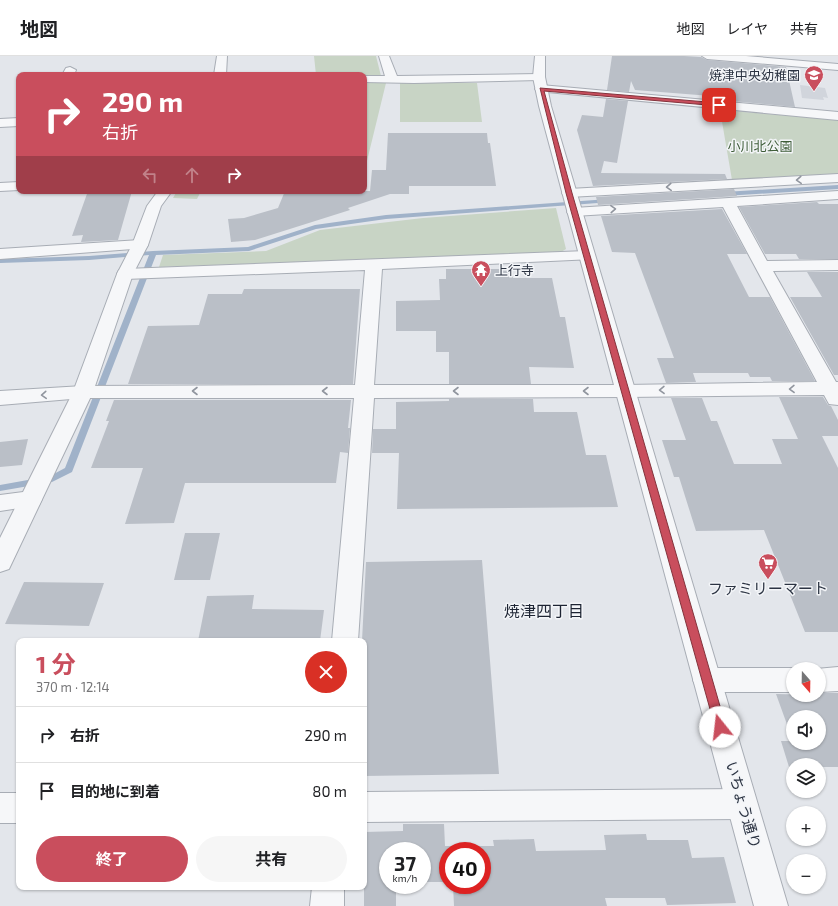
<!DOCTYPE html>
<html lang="ja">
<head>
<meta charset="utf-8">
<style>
  :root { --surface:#fff; --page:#f6f6f6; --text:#202124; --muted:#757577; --line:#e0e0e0; --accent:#c94e5d }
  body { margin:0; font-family:"Exo 2","Noto Sans JP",sans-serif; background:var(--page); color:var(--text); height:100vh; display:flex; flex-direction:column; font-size:15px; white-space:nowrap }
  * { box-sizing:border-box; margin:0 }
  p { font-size:13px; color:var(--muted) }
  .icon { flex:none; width:22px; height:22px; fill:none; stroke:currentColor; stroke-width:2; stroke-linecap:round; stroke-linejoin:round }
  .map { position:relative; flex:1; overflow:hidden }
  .drawer { position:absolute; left:16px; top:582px; width:351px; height:252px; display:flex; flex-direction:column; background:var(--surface); border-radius:8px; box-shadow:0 1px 3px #0004 }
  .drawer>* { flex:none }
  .top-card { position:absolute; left:16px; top:16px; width:351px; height:122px; border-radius:8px; box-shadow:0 1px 3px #0004; background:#c94e5d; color:#fff; overflow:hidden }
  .needle { width:26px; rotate:160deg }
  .tools { position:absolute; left:786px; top:606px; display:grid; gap:8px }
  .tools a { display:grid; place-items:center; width:40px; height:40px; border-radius:50%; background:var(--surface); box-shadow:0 1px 3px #0004; font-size:20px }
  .speed { position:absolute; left:379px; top:786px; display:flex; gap:8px; font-size:20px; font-weight:700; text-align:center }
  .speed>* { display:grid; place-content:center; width:52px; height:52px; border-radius:50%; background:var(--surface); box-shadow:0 1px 3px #0004; line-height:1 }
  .speed small { font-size:10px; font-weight:400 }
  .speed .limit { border:6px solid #d22; background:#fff; color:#111 }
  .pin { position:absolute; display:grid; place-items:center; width:34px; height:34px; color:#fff; margin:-17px; border-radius:8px; box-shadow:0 2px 6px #0006 }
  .me { position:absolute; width:44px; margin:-22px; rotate:344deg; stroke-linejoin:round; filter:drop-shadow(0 0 3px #0008) }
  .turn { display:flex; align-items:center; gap:14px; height:84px; padding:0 20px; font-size:18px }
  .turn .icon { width:52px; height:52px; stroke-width:2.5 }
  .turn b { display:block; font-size:28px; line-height:34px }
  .lanes { display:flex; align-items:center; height:38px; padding:0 20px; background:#0003; justify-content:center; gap:20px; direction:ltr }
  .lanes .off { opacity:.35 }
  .round { display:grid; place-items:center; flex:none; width:42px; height:42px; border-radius:21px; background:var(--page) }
  .headline { display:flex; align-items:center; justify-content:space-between; height:68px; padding:0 20px }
  h1 { font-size:24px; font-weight:700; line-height:30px; color:var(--accent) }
  .primary-button { display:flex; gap:8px; margin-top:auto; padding:8px 20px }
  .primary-button a { flex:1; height:46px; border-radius:24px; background:var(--accent); color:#fff; font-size:16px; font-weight:700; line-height:46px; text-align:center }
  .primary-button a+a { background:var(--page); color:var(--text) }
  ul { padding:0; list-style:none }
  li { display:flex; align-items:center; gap:12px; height:56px; padding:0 20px; border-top:1px solid var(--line) }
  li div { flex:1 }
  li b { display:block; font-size:15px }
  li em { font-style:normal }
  header { display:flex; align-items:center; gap:24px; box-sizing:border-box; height:56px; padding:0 20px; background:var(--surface); border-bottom:1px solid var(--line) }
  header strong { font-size:19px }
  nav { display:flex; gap:22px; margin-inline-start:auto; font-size:14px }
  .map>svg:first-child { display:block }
</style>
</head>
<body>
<header>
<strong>地図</strong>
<nav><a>地図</a><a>レイヤ</a><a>共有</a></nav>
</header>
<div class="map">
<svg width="838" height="850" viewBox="0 0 838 850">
  <rect width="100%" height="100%" fill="#e3e6eb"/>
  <path fill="#d1d5dc" d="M800,29L825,32L828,42L823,41L824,44L802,42Z"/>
  <path fill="#c8d4c5" d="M314,0H376L381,20L316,19Z
    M364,27H386L366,109H364Z
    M400,27H477L482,66H400Z
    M720,54L838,64V119L732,124Z
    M177,135H201L197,143L173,142Z
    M556,152L566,193L561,196L159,211L163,199L266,195L320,174L423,162Z"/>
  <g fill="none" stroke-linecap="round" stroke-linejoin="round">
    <path fill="#a0b2c9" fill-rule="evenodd" d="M838,129V133L724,140L721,138L724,136Z
      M609,143L611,144V146L386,163L316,173L249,195L156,199L72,416L52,426L0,435V429L50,420L65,412L149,199L89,204L0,207V203L89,200L153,195L248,191L315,169L386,159Z"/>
  </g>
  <path fill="#babfc7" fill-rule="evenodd" d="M612,0H684L701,1L707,4L786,11L795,51L711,43V40L635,34L631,25L629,36L607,34Z
    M606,43L628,45L617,107L604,105L601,117L725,118L727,123L593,130L577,74L582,59L603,61Z
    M388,77H487L488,87H490L496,130H409V138H390L348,152L350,154L255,184L231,186L228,163L244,162L278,152L285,135H370L372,114H386Z
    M734,133L737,140L598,149L596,141Z
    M88,135H132L118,184L81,186L83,179L72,180Z
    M817,146L819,148H838V203H799L796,198H765L739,151Z
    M722,153L747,198H727L749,241H770L815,325H772L770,321H750L748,317H693L696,326L666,327L657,302H674L635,197L612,196L601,160Z
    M446,213H511L513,222H552L560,261H565L574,312L529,311L531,328H449V296H436V275H396V245L440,244L439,223H446Z
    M807,216H838V319H834L790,241H822Z
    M244,233H360L353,328H128L148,270L199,269L208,238H242Z
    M779,341H823L828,349L831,350L838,364V380H822L838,412V576H805L764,474L696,475L679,421H674L662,384H686L671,342H702L711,365H717L734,408H782L772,383H798Z
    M449,343H533L534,356H577L586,399H606L618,451L397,453L399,397H372L373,373H396V346L449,345Z
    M114,344H351L348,372H350L348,397L340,396L336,427H185L174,467L125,468L143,412H91L109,365H106Z
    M28,383L22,409L0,411V386Z
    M185,477H220L210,524H174Z
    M482,504L499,718L364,720V585H362L366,506Z
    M24,526L104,527L89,570L5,568Z
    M254,539L252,553L324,554L320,585H198L207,540Z
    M819,637H838V711H819V709H793V711H789L781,685H793L776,638L819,639ZM793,661H819V687H793Z
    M403,768H444L445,790H494L493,784L534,783L536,795L606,794L604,779L646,778L647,784H688L692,802L724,801L736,847L667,849L665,842H605L607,850H454L453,829H482V795H448V826H422V795H388V829H396V850H364V776L403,775Z"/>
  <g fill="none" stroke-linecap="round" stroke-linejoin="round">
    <g stroke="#a8adb5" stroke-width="2">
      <path id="minor" d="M379,0H389L397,20L539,18L543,19L545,21L543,23L539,24L414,27L364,26V20H385Z
        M702,0H746L838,8V14L707,3Z
        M70,11L76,14L74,19H62L66,12Z
        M541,29L838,56V64L537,35L535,33L537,31Z
        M19,62V70L0,71V63Z
        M838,118V126L569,141L564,140L562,137L564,134L569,133Z
        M19,126V134L0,135V127Z
        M838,135V143L737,150L767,205L838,204V214L773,215L836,326H838V349L829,348L824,339L625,341L374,342L358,585H332L354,342H83L0,349V335L83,330L355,329L365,214L125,223L119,222L117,218L119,214L125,213L587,195L593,197L595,200L593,203L382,213L374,329H625L817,326L723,151L574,160L569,159L567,156L569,153L574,152Z
        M140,184L146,186L148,189L146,192L0,203V193Z
        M31,435L39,437L42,443L39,449L0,455V439Z
        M838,611V635L819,636V613H816Z
        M707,612H793L796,613H793V636H707L697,633L693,624L697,615Z
        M742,733L753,737L757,748L753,759L742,763L364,766V736Z
        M0,737H19V767H0Z
        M312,831H344V850H310Z"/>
    </g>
    <g stroke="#a8adb5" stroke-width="2">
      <path id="tertiary" d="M217,0H227L226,19H214Z
        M535,0H545V21L551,50L788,850H754L539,50L533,21Z
        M158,135H172L161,150L148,189L133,218L93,336L9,513L0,516V482L73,336L117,218L132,189L147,150Z"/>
    </g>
    <use href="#minor" fill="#f6f7f9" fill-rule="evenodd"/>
    <use href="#tertiary" fill="#f6f7f9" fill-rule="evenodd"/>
  </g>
  <defs><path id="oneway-chevron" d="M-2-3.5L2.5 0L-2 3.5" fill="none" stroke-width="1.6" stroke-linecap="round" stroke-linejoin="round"/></defs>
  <g stroke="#90959e">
    <use href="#oneway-chevron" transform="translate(799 124) rotate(177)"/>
    <use href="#oneway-chevron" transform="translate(669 131) rotate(177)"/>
    <use href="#oneway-chevron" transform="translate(613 153) rotate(-3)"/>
    <use href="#oneway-chevron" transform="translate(792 333) rotate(179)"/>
    <use href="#oneway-chevron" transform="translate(662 334) rotate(179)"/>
    <use href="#oneway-chevron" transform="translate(195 335) rotate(180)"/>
    <use href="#oneway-chevron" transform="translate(325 335) rotate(180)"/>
    <use href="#oneway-chevron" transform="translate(456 335) rotate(180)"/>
    <use href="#oneway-chevron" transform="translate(586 335) rotate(180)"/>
    <use href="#oneway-chevron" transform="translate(44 339) rotate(176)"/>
  </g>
  <path fill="#c94e5d" stroke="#83333c" d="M540,32L719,47L722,49L719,50L544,35L572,137L726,671L725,675L720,676L716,675L715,671L566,137Z"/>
  <defs>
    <g id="school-pin" transform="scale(1)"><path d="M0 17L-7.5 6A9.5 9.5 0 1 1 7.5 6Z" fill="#c94e5d" stroke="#f3f5f8"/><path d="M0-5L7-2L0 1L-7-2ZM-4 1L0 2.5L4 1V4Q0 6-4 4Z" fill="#fff"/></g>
    <g id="temple-pin" transform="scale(1)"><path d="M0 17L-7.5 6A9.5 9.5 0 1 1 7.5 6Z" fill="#c94e5d" stroke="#f3f5f8"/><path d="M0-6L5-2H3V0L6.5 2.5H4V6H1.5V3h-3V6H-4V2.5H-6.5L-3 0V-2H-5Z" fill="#fff"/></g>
    <g id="supermarket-pin" transform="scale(1)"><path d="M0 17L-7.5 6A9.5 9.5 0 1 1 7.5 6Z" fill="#c94e5d" stroke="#f3f5f8"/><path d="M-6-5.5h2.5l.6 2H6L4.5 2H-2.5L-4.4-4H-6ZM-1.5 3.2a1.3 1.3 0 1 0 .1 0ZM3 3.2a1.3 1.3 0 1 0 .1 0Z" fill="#fff"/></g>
  </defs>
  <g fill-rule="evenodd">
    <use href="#school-pin" x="814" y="19"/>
    <use href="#temple-pin" x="481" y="214"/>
    <use href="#supermarket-pin" x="768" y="507"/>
  </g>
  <g text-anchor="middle" stroke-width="3" stroke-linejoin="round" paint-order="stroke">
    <g font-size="13" fill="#2b3342" stroke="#f3f5f8" text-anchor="end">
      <text x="800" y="24">焼津中央幼稚園</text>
      <text x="495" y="219" text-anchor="start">上行寺</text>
    </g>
    <g font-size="13" fill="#3f5d39" stroke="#f3f5f8">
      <text x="760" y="95">小川北公園</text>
    </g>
    <g font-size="15" fill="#2b3342" stroke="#f3f5f8">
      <text x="768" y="538">ファミリーマート</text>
    </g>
    <g font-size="15" fill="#2b3342" stroke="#f3f5f8">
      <text transform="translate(743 749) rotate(74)" y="5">いちょう通り</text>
    </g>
    <g font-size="16" fill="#1d2433" stroke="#f3f5f8">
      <text x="544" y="561">焼津四丁目</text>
    </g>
  </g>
</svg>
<div class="tools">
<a><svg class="needle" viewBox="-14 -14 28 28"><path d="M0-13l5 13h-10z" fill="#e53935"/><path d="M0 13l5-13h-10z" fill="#757577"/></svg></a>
<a><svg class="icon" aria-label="sound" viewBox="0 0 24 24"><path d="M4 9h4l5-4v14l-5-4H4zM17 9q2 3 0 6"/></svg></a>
<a><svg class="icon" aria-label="layers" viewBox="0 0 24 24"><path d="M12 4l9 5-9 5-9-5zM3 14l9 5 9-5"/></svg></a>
<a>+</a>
<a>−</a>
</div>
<div class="speed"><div>37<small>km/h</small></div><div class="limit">40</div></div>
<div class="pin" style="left:719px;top:49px;background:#d93025"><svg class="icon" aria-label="arrive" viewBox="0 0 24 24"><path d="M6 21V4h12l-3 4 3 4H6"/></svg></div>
<svg class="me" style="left:720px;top:671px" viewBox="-20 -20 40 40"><circle r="19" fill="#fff"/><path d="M0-13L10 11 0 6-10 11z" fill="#c94e5d"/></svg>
<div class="top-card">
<div class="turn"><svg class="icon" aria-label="right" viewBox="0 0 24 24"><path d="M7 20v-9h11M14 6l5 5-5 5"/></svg><div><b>290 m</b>右折</div></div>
<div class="lanes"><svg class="icon off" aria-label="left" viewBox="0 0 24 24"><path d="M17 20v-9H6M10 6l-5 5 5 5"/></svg><svg class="icon off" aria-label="ahead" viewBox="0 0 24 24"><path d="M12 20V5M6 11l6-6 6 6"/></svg><svg class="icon" aria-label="right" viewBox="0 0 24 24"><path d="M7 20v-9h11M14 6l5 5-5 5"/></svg></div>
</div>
<section class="drawer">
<div class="headline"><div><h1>1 分</h1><p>370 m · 12:14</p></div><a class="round" style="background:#d93025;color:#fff"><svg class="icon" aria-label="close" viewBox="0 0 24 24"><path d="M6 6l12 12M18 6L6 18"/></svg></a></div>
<ul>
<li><svg class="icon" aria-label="right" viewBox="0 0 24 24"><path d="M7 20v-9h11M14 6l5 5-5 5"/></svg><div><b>右折</b></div><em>290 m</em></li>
<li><svg class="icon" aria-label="arrive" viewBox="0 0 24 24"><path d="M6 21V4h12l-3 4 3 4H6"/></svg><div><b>目的地に到着</b></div><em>80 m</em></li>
</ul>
<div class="primary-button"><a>終了</a><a>共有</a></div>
</section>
</div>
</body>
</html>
